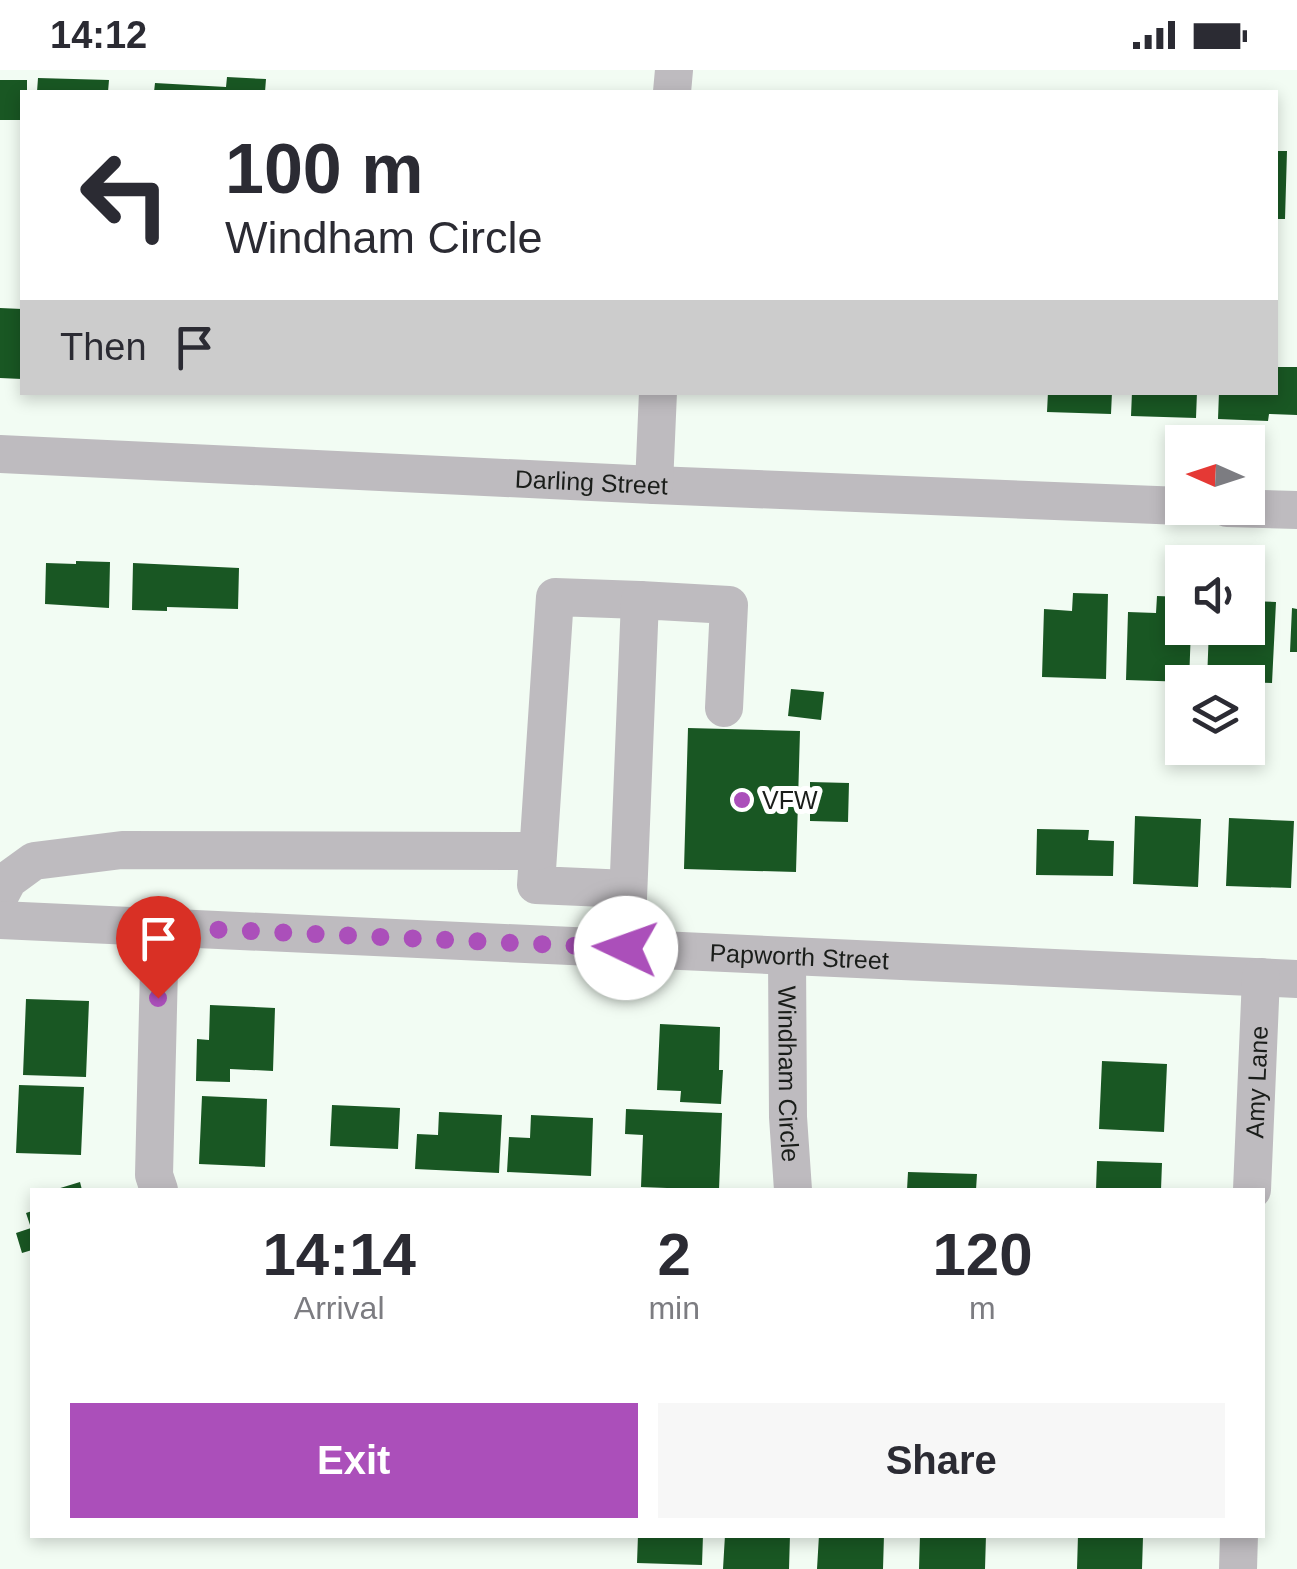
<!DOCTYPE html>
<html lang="en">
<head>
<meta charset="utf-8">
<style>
  :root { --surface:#fff; --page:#f7f7f7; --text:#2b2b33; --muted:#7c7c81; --accent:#ab4fba }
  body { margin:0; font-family:Arial,sans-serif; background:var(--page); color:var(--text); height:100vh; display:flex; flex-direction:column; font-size:38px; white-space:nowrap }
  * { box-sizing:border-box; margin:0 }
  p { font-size:32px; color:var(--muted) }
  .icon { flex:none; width:55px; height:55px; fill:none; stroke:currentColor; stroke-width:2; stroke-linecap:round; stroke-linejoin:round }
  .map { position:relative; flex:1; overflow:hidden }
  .side { position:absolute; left:30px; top:1118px; width:1235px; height:350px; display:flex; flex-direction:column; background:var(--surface); border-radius:0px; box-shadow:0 5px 15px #0003 }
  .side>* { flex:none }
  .banner { position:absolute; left:20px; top:20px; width:1258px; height:305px; border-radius:0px; box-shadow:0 5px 15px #0003; background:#fff; color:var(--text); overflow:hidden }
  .needle { width:65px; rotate:273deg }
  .controls { position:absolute; left:1165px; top:355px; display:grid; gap:20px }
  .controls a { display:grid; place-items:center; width:100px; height:100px; border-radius:0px; background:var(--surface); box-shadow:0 5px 15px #0003; font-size:50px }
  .pin { position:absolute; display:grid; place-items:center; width:85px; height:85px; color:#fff; margin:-102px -42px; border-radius:50% 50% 50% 0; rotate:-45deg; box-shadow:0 0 10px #0007 }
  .pin .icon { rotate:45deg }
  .me { position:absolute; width:110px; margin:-55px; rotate:273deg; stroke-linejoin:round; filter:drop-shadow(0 0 8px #0008) }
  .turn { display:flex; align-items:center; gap:35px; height:210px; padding:0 40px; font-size:45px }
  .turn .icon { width:130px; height:130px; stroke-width:2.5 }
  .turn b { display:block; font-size:70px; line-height:85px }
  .then { display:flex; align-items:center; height:95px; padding:0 40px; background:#0003; gap:20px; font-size:38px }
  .eta { display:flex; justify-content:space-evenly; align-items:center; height:170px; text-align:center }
  .eta b { font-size:60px; font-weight:700; line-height:70px }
  .primary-button { display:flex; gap:20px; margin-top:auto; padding:20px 40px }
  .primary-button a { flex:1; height:115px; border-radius:0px; background:var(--accent); color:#fff; font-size:40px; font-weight:700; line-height:115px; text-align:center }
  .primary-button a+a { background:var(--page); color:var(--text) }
  .status { display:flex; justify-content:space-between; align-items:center; height:70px; padding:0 50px; background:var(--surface); direction:ltr }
  .status svg { height:28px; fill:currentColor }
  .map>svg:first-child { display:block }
</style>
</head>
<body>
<div class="status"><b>14:12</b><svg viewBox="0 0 49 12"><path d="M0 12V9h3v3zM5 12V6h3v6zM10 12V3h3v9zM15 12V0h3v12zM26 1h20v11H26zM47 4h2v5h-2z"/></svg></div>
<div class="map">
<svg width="1297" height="1499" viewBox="0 0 1297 1499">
  <rect width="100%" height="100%" fill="#f2fcf3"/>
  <path fill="#195723" d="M227,7L266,9L265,22H154L155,13L226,17Z
    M38,8L109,10L108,22H37Z
    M0,10H27V22H22V50H0Z
    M1275,81H1287L1285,149H1275Z
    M0,238L22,239V309L0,308Z
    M1275,297H1297V345L1269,344L1268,351L1218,349L1219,322H1275Z
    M1048,322H1112L1111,344L1047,342Z
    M1132,322H1197L1196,348L1131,346Z
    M76,491L110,492L109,538L45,534L46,493L76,494Z
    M133,493L239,498L238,539L167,537V541L132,540Z
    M1073,523L1108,524L1106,609L1042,607L1044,539L1072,541Z
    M1157,526L1182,527V558H1191L1189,612L1126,610L1128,542L1156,543Z
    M1248,531L1276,532L1272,613L1207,611L1209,558H1248Z
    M1292,538L1297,539V582H1290Z
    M791,619L824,622L821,650L788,646Z
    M688,658L800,661L796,802L684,799Z
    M810,712L849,713L848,752L810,751Z
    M1135,746L1201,749L1198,817L1133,814Z
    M1229,748L1294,751L1291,818L1226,816Z
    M1037,759L1089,760L1088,770L1114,771L1113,806L1036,805Z
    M26,929L89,931L86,1007L23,1005Z
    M210,935L275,938L273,1001L230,999V1012L196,1011L197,969L209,970Z
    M660,954L720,957L719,1000H723L721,1034L680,1032L681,1021L657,1020Z
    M1102,991L1167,994L1164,1062L1099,1059Z
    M19,1015L84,1017L81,1085L16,1083Z
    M202,1026L267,1029L265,1097L199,1094Z
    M332,1035L400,1038L398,1079L330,1076Z
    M626,1039L722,1043L719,1120L641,1117L643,1065L625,1064Z
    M439,1042L502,1045L499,1103L415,1099L417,1064L438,1065Z
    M531,1045L593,1048L591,1106L507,1102L509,1067L530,1068Z
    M1097,1091L1162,1093L1161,1120H1096Z
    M908,1102L977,1104L976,1120H907Z
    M80,1112L82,1120H57V1119Z
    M32,1141V1180L22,1183L16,1163L31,1158L26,1143Z
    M638,1465H703L702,1495L637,1493Z
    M725,1465H790L789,1499H723Z
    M819,1465H884L883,1499H817Z
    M920,1465H986L985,1499H919Z
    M1078,1465L1143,1467L1142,1499H1077Z"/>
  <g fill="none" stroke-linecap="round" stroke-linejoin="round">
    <g stroke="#bebbbf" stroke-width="38">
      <path d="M672,22L674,0"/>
      <path id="s1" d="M0,384L654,415L1182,436"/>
      <path d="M654,415L658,322"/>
      <path d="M1227,438L1297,440"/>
      <path d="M628,819L536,815L555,527L640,530"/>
      <path d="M0,825L8,810L34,791L122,780L538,781"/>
      <path id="s2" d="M0,850L1297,909"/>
      <path d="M626,878L640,530L729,535L724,638"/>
      <path id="s3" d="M787,886L788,1047L793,1120"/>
      <path d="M159,1120L154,1105L160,857"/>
      <path id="s4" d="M1252,1120L1261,907"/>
      <path d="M1238,1499L1239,1465"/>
    </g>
  </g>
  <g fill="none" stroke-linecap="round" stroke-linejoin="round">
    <path stroke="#ab4fba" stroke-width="18" stroke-dasharray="0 32.4" d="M158,928L160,857L626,878"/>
  </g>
  <circle fill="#ab4fba" stroke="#fff" stroke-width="4" cx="742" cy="730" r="10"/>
  <g text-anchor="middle" stroke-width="10" stroke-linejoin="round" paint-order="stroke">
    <g font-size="25" fill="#1a1d1a" stroke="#fff">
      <text dy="9" stroke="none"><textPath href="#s1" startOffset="592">Darling Street</textPath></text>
      <text dy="9" stroke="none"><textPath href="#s2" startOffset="800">Papworth Street</textPath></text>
      <text dy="9" stroke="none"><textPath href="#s3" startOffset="118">Windham Circle</textPath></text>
      <text dy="9" stroke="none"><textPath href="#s4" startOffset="108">Amy Lane</textPath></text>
    </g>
    <g font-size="25" fill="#1a1d1a" stroke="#fff" text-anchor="start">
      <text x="762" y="739">VFW</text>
    </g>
  </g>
</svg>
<div class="controls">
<a><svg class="needle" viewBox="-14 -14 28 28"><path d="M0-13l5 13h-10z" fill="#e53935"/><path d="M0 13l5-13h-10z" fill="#7c7c81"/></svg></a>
<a><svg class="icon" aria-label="sound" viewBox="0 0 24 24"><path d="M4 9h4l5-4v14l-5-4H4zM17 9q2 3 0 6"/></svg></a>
<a><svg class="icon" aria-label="layers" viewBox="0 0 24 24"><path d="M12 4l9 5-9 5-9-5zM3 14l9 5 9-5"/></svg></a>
</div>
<div class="pin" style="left:158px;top:928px;background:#d93025"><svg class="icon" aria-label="arrive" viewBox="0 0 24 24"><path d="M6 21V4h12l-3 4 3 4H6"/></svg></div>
<svg class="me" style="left:626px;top:878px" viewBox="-20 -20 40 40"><circle r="19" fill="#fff"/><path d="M0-13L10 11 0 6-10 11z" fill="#ab4fba"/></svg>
<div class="banner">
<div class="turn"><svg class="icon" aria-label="left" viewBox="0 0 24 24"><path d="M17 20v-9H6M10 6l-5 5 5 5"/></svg><div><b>100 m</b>Windham Circle</div></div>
<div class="then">Then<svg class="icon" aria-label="arrive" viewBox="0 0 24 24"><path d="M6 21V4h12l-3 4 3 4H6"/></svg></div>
</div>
<section class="side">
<div class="eta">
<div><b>14:14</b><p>Arrival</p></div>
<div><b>2</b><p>min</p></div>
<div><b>120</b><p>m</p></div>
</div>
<div class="primary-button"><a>Exit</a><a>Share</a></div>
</section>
</div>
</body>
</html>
